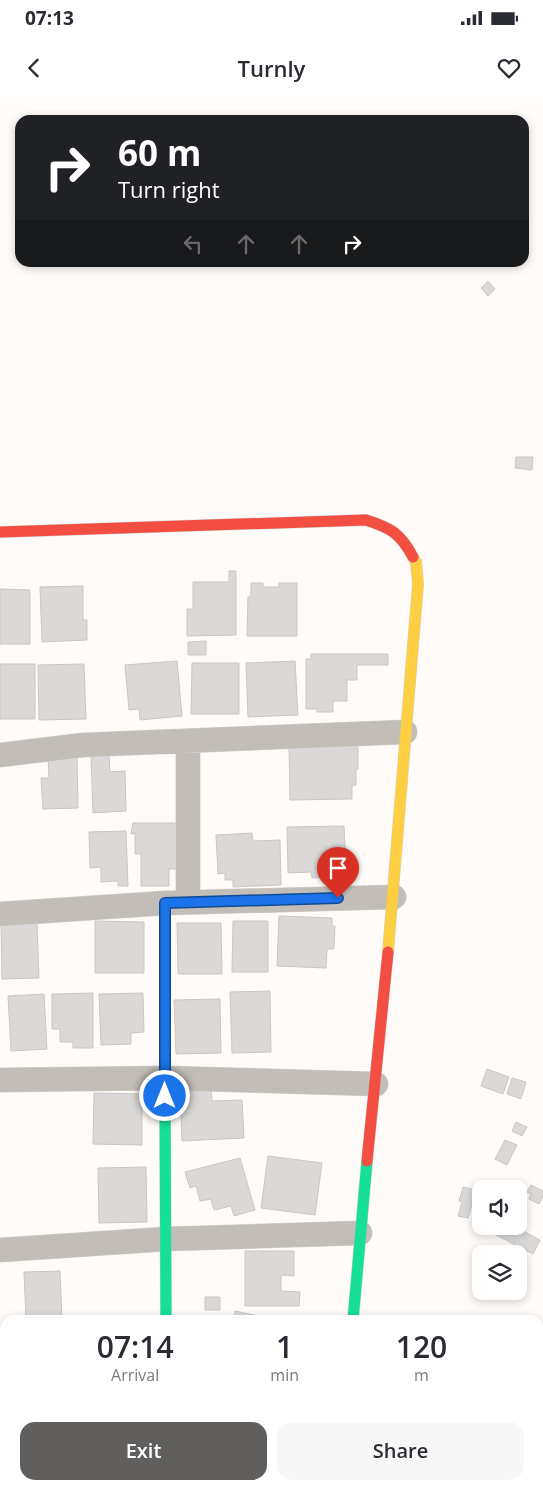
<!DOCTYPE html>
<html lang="en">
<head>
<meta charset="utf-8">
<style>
  :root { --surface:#fff; --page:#f7f7f7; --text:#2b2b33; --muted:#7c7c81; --accent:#615f5d }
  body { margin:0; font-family:"Open Sans",sans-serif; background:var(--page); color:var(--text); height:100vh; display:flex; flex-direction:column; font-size:19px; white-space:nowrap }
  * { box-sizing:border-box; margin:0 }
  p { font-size:16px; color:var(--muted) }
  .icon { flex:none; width:28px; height:28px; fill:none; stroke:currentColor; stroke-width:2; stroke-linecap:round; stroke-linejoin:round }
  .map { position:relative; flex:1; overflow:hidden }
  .panel { position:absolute; left:0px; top:1215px; width:544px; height:175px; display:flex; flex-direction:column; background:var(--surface); border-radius:15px 15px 0 0; box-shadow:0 2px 8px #0003 }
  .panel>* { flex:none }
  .top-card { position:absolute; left:15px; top:15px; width:514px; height:152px; border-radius:15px; box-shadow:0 2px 8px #0003; background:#202124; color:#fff; overflow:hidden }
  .tools { position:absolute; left:472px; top:1080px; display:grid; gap:10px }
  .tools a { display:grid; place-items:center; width:55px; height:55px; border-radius:10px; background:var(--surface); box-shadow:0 2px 8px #0003; font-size:25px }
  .pin { position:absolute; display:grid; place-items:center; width:42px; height:42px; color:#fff; margin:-51px -21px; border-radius:50% 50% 50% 0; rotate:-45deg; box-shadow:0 0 5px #0007 }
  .pin .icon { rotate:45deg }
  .me { position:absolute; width:55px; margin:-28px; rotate:0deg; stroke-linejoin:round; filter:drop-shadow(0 0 4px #0008) }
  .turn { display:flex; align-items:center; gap:18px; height:105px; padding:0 20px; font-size:22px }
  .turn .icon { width:65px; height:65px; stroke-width:2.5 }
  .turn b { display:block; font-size:35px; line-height:42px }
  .lanes { display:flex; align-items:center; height:48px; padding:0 20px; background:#0003; justify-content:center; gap:25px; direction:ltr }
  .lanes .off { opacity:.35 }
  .eta { display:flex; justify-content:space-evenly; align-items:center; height:85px; text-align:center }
  .eta b { font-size:30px; font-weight:600; line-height:35px }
  .cta { display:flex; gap:10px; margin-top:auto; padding:10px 20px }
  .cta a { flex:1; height:58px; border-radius:15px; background:var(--accent); color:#fff; font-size:20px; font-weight:600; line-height:58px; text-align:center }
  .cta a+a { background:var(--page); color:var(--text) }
  .status { display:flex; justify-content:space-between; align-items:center; height:35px; padding:0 25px; background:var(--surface); direction:ltr }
  .status svg { height:14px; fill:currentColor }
  header { display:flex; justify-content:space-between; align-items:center; height:65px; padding:0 20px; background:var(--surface); font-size:22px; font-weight:600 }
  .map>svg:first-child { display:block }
</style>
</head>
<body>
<div class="status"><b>07:13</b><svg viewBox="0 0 49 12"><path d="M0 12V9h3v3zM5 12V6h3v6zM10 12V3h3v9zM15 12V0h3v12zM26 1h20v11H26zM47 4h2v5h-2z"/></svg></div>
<header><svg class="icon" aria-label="back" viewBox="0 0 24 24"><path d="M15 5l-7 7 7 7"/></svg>Turnly<svg class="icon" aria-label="heart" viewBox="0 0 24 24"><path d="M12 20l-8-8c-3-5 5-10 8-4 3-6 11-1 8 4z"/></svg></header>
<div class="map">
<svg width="543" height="1390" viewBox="0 0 543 1390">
  <rect width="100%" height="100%" fill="#fefbf9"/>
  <path fill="#dbd9d7" stroke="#c9c7c5" d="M488,181L495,189L488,196L481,188Z
    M516,357H533L532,370L515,368Z
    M229,471H236V535L187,536V509H193V482H229Z
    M251,483H263V487H279V483H297V536H247L248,497H251Z
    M83,486V520H87V540L42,542L40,487Z
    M0,489L30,490V544H0Z
    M206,541V555H188V542Z
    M311,554H388V565H357V580H347V601H333V612H317V609H306V559H311Z
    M177,561L182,616L140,620L139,609L129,610L125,565Z
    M295,561L298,615L248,617L246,563Z
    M192,563H239V614H191Z
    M0,564H35V619H0Z
    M84,564L86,619L39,620L38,565Z
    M358,644V669H356V685L352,686V699L290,700L289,645Z
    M48,655H77L78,708L43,709L41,678H49Z
    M109,655L110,672L125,671L126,711L93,713L91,656Z
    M133,723H180L183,769H169V786H141V754H135V733L131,734Z
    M344,726L345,749H339L340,777L312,778L311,772L288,773L287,727Z
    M126,731L128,786H118V781L101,782V767L90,768L89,732Z
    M252,733L253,741L280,740L281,785L233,787V780H225V773L218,774L216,735Z
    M279,816L332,818V826H335L334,849H327L326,868L277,866Z
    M95,821L144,822V873H95Z
    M233,821H268V872H232Z
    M37,823L39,878L2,879L1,824Z
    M177,823H221L222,874H178Z
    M270,891L271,952L232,953L230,892Z
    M93,893V948H73V942H60V929H52V894Z
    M143,893L144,932L131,933V944L101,945L99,894Z
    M44,894L47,949L11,951L8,896Z
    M220,899L221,953L176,954L174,900Z
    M487,969L509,977L503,994L481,986Z
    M512,978L526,982L521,999L507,994Z
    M211,990L212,1001L242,1000L244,1038L182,1041L180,991Z
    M94,993L142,994V1045L93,1044Z
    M516,1022L527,1027L522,1036L512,1031Z
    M505,1040L517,1045L507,1065L495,1059Z
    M268,1056L322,1063L315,1115L261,1108Z
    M240,1058L255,1110L234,1116L231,1106L214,1110L211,1099L200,1101L196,1086L190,1088L185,1072Z
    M146,1067L147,1122L99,1123L98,1068Z
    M531,1085L543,1091V1096L539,1104L529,1099L531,1094L527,1092Z
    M463,1087L476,1090L468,1118L458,1116L462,1102L459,1101Z
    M500,1126H514L540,1140L533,1154L496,1135Z
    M245,1151H294V1176L281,1175V1191L300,1192L299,1206H245Z
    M60,1171L62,1220H26L24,1172Z
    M205,1197H220V1210H205Z
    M235,1211L254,1215L253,1220H234Z
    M0,1343H5V1385H25L26,1390H0Z
    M38,1385H83V1390H38Z"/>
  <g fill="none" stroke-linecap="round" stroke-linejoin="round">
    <g stroke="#d7d5d3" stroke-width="25">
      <path id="street" d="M188,641V802
        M0,655L83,645L405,632
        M0,814L165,803L394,797
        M0,980L165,978L376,984
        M0,1150L166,1139L360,1133
        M0,1322H5
        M341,1390V1385"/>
    </g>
    <g stroke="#d7d5d3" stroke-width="12">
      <path id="fast" d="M165,997L166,1220
        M353,1220L367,1061"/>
    </g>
    <g stroke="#d7d5d3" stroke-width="12">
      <path id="slow" d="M165,803V997
        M388,852L418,484L416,462L413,457"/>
    </g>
    <g stroke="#d7d5d3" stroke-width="12">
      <path id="jam" d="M0,432L366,420C391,428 400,433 413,457
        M367,1061L388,852"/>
    </g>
    <use href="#street" stroke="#c3bdb7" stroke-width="24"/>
    <use href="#fast" stroke="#16e098" stroke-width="11"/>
    <use href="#slow" stroke="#ffcf43" stroke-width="11"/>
    <use href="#jam" stroke="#f24e42" stroke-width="11"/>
  </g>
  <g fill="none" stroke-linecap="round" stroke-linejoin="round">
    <g stroke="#114b97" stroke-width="12">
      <path id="route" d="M165,996V803L338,798"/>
    </g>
    <use href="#route" stroke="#1a73e8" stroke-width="9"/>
  </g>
</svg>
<div class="tools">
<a><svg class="icon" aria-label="sound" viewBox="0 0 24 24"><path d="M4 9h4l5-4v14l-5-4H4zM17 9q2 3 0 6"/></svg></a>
<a><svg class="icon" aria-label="layers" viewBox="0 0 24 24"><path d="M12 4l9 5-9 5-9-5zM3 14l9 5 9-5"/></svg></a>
</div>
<div class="pin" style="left:338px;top:798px;background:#d93025"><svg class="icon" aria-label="arrive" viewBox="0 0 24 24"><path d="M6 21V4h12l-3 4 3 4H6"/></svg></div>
<svg class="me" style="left:165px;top:996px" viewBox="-20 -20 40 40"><circle r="17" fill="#1a73e8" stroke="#fff" stroke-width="3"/><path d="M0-11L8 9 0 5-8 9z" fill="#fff"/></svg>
<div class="top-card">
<div class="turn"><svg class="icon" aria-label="right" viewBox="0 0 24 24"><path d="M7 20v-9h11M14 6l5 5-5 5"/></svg><div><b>60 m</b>Turn right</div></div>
<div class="lanes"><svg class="icon off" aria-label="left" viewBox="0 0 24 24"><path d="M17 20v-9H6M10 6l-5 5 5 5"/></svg><svg class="icon off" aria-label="ahead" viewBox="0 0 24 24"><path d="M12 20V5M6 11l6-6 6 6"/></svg><svg class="icon off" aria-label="ahead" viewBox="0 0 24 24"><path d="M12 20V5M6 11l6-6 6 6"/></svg><svg class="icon" aria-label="right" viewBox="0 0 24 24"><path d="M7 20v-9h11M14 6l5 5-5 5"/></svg></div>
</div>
<section class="panel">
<div class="eta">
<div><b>07:14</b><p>Arrival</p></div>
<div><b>1</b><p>min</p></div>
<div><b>120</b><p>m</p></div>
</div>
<div class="cta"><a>Exit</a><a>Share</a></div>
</section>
</div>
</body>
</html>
